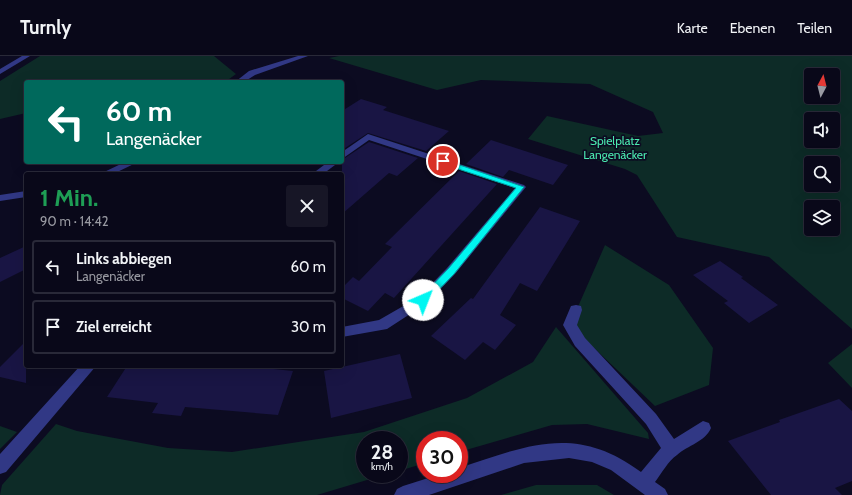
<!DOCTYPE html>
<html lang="de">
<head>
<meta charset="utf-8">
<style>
  :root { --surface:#090819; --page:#171626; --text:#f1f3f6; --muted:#999aa2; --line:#292938 }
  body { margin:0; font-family:Cabin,sans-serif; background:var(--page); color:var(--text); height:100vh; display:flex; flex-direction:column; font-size:15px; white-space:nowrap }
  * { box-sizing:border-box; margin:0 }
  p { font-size:13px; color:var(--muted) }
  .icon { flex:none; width:22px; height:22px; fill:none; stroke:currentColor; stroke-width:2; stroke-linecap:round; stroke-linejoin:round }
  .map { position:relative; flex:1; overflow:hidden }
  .panel { position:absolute; left:24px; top:116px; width:320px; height:196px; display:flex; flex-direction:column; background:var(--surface); border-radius:4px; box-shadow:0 4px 16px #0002,0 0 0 1px var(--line) }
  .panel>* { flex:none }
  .guide { position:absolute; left:24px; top:24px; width:320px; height:84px; border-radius:4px; box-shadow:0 4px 16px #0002,0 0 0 1px var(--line); background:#00695c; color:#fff; overflow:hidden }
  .needle { width:26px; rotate:7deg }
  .buttons { position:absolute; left:804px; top:12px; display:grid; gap:8px }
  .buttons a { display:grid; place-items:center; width:36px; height:36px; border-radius:4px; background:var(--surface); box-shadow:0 4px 16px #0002,0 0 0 1px var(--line); font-size:20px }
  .speed { position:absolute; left:356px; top:375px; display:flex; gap:8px; font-size:20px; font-weight:700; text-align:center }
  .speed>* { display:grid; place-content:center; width:52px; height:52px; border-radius:50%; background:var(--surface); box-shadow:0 4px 16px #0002,0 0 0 1px var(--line); line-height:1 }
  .speed small { font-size:10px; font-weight:400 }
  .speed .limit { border:6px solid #d22; background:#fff; color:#111 }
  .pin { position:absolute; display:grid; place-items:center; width:34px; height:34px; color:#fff; margin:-17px; border:2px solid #fff; border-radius:50%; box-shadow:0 1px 4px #0007 }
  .me { position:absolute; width:44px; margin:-22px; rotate:44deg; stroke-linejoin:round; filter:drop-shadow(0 0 3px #0008) }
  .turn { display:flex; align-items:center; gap:14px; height:84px; padding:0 16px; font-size:18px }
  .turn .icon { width:52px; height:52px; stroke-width:2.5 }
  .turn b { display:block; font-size:28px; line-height:34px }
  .round { display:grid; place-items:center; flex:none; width:42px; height:42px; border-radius:4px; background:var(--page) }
  .summary { display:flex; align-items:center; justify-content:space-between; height:68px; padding:0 16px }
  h1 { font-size:24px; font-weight:800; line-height:30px; color:#1e9e55 }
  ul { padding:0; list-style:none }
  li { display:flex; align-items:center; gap:12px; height:54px; margin:0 8px 6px; padding:0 8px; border:2px solid var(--line); border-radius:4px }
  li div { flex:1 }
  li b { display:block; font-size:15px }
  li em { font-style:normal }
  header { display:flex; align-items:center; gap:24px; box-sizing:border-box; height:56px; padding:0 20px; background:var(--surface); border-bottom:1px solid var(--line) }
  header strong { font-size:19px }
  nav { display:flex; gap:22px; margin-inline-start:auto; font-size:14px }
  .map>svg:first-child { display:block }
</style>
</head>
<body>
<header>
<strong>Turnly</strong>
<nav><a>Karte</a><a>Ebenen</a><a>Teilen</a></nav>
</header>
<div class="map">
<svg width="852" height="439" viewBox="0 0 852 439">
  <rect width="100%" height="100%" fill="#0c0b21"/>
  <path fill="#0d2b27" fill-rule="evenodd" d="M40,0H214L236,18L225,26H26V57L0,63V25Z
    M339,0H852V273L769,201L677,181L637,119L625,113L528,83L547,60L638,80L663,77L653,56L590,28L481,24L437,34L329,2ZM811,19H833V41H811ZM811,63H833V85H811ZM811,107H833V129H811ZM811,151H833V173H811Z
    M605,189L669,229L713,292L709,329L655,350L570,269Z
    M556,271L648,377L649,383L587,368L552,369L459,396V384H425V407L399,415V384H365V418H387L317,439H0L2,429L56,368L77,375L168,392L232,396L364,376L467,342L533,306Z
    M852,288V332L828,307Z
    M0,370L17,376L0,393Z
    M536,429H597L614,439H501Z"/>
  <path fill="#191544" d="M361,43L387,51L383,54L449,75L426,95L368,77L342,94V55Z
    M491,84L568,109L553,129L509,114L503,121L466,108Z
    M369,86L418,102L397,120L389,117L342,158V104Z
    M459,115L497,128L394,242L385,237L368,255L342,242V232L353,221L359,225L392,191L385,188Z
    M540,151L580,165L537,235L520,227L500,259L516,269L495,294L483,286L465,304L431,280L471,242L473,243Z
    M26,190V213L0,226V202Z
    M720,205L743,221L741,222L778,249L749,267L724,247L728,245L693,219Z
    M26,285V327L0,321V311Z
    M400,298L412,342L331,362L324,315Z
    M127,310H245L293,315L278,359L185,351L181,360L152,357L158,347L107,341Z
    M839,343L852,355V425L835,432L842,439H771L728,385L780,366L779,364Z"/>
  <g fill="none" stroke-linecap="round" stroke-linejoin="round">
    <path fill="#313885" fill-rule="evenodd" d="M22,0H30L0,18V13Z
      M298,0H308L255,19L244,26H235L249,15Z
      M368,78L524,129L526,131L455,218L427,247L387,273L342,281V271L379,264L419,241L447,212L515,132L369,84L342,103V96Z
      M125,106H138L113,118H100Z
      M328,106H339L323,118H312Z
      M26,135V141L0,145V139Z
      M576,249L581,250L582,254L577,269L585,282L656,358L674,383L703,365L709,367L711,372C705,386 688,389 677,399C668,405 662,417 655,426L665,433L668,439H645L611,414L592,406L569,402L524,407L429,439H394L397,433L403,430L441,418H459V412C529,389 576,368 641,416L661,392L646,368L575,290L563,269L571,250Z
      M80,310H96L6,416L0,418V398Z"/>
  </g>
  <path fill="#00f6f1" stroke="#00a09d" d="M440,104H445L524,131L454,218L426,247L423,248L418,244L420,242L448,213L516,132L440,107Z"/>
  <g text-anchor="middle" stroke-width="3.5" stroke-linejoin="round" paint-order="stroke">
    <g font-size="12" fill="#4bebb0" stroke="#0c0b21">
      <text x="615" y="89">Spielplatz<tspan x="615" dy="14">Langenäcker</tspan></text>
    </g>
  </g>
</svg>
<div class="buttons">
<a><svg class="needle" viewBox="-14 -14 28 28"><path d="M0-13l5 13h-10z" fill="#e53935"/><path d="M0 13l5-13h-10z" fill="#999aa2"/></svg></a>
<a><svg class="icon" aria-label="sound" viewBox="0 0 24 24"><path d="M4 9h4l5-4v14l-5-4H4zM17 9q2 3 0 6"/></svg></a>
<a><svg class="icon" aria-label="search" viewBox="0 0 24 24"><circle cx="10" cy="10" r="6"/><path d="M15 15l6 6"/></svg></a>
<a><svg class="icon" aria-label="layers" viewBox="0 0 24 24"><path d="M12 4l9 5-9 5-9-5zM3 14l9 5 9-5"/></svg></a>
</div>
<div class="speed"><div>28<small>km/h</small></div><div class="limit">30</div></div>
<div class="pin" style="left:443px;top:105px;background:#d93025"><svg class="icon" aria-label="arrive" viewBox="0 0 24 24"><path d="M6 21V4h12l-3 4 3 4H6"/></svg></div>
<svg class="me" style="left:423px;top:244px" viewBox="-20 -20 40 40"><circle r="19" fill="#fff"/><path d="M0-13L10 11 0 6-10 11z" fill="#00f6f1"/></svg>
<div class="guide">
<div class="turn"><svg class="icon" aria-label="left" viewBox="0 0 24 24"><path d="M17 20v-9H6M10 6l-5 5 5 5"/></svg><div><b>60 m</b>Langenäcker</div></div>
</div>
<section class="panel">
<div class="summary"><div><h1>1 Min.</h1><p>90 m · 14:42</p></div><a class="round"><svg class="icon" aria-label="close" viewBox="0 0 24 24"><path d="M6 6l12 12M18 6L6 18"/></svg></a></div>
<ul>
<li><svg class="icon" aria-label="left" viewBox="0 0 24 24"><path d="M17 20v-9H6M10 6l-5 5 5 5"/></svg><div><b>Links abbiegen</b><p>Langenäcker</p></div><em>60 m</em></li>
<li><svg class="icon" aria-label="arrive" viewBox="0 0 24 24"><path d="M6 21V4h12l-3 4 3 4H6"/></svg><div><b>Ziel erreicht</b></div><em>30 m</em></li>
</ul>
</section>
</div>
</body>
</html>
